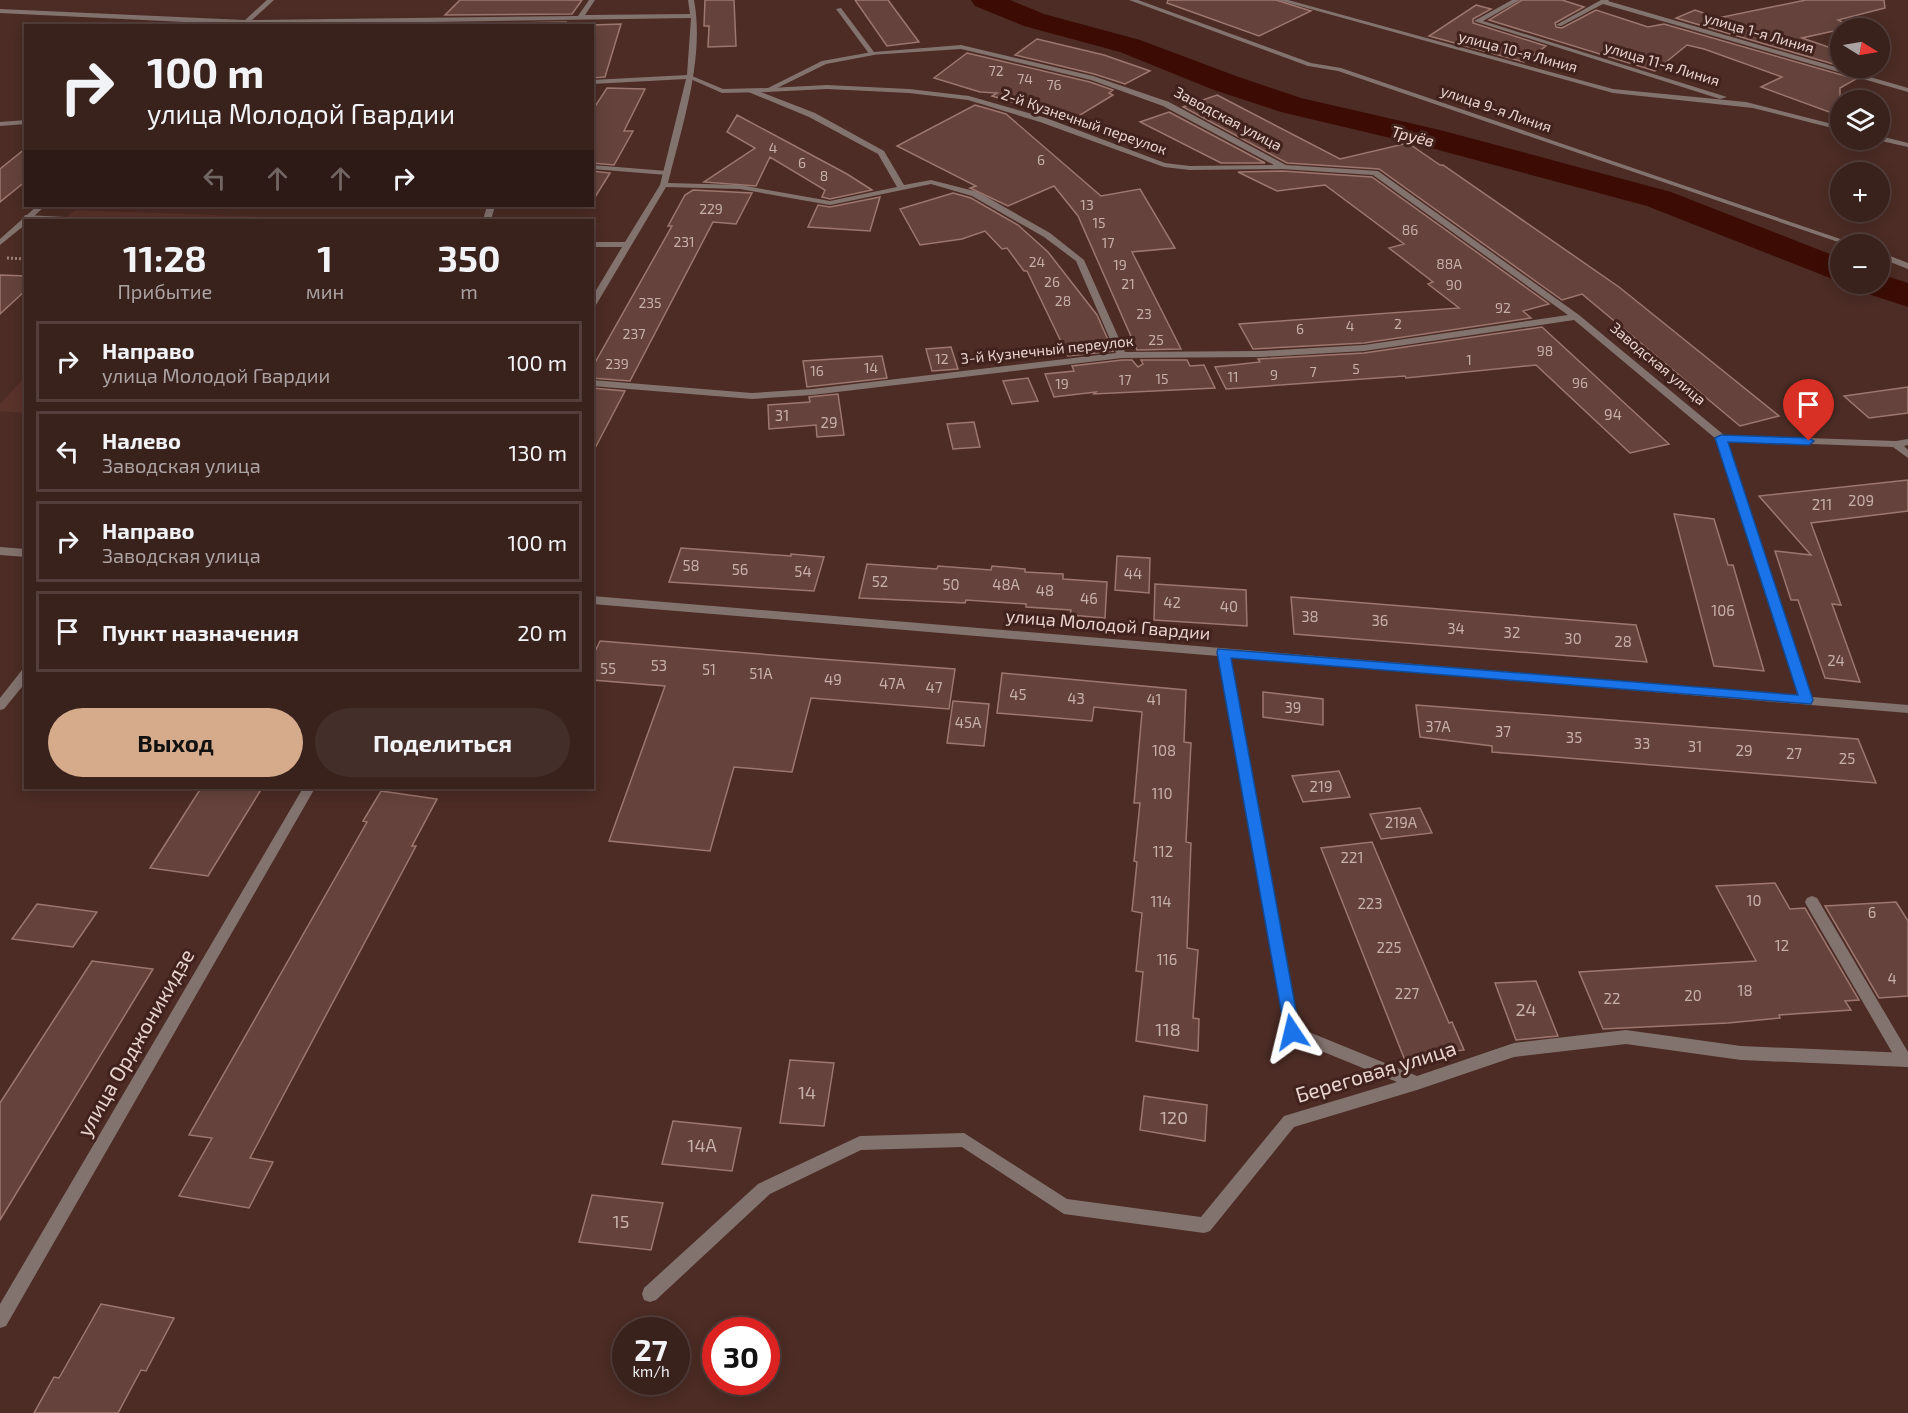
<!DOCTYPE html>
<html lang="ru">
<head>
<meta charset="utf-8">
<style>
  :root { --surface:#39211c; --page:#442e29; --text:#f1f3f6; --muted:#aba3a3; --line:#533e3b; --accent:#d6ab8b }
  body { margin:0; font-family:"Exo 2",sans-serif; background:var(--page); color:var(--text); height:100vh; display:flex; flex-direction:column; font-size:22px; white-space:nowrap }
  * { box-sizing:border-box; margin:0 }
  p { font-size:20px; color:var(--muted) }
  .icon { flex:none; width:33px; height:33px; fill:none; stroke:currentColor; stroke-width:2; stroke-linecap:round; stroke-linejoin:round }
  .map { position:relative; flex:1; overflow:hidden }
  .side { position:absolute; left:24px; top:219px; width:570px; height:570px; display:flex; flex-direction:column; background:var(--surface); border-radius:0px; box-shadow:0 3px 15px #0003,0 0 0 2px var(--line) }
  .side>* { flex:none }
  .banner { position:absolute; left:24px; top:24px; width:570px; height:183px; border-radius:0px; box-shadow:0 3px 15px #0003,0 0 0 2px var(--line); background:#39211c; color:var(--text); overflow:hidden }
  .needle { width:39px; rotate:101deg }
  .tools { position:absolute; left:1830px; top:18px; display:grid; gap:12px }
  .tools a { display:grid; place-items:center; width:60px; height:60px; border-radius:50%; background:var(--surface); box-shadow:0 3px 15px #0003,0 0 0 2px var(--line); font-size:30px }
  .speed { position:absolute; left:612px; top:1317px; display:flex; gap:12px; font-size:30px; font-weight:700; text-align:center }
  .speed>* { display:grid; place-content:center; width:78px; height:78px; border-radius:50%; background:var(--surface); box-shadow:0 3px 15px #0003,0 0 0 2px var(--line); line-height:1 }
  .speed small { font-size:15px; font-weight:400 }
  .speed .limit { border:9px solid #d22; background:#fff; color:#111 }
  .pin { position:absolute; display:grid; place-items:center; width:51px; height:51px; color:#fff; margin:-62px -26px; border-radius:50% 50% 50% 0; rotate:-45deg; box-shadow:0 0 6px #0007 }
  .pin .icon { rotate:45deg }
  .me { position:absolute; width:66px; margin:-33px; rotate:350deg; stroke-linejoin:round; filter:drop-shadow(0 0 4px #0008) }
  .turn { display:flex; align-items:center; gap:21px; height:126px; padding:0 24px; font-size:27px }
  .turn .icon { width:78px; height:78px; stroke-width:2.5 }
  .turn b { display:block; font-size:42px; line-height:51px }
  .lanes { display:flex; align-items:center; height:57px; padding:0 24px; background:#0003; justify-content:center; gap:30px; direction:ltr }
  .lanes .off { opacity:.35 }
  .eta { display:flex; justify-content:space-evenly; align-items:center; height:102px; text-align:center }
  .eta b { font-size:36px; font-weight:700; line-height:42px }
  .action { display:flex; gap:12px; margin-top:auto; padding:12px 24px }
  .action a { flex:1; height:69px; border-radius:36px; background:var(--accent); color:#111; font-size:24px; font-weight:700; line-height:69px; text-align:center }
  .action a+a { background:var(--page); color:var(--text) }
  ul { padding:0; list-style:none }
  li { display:flex; align-items:center; gap:18px; height:81px; margin:0 12px 9px; padding:0 12px; border:3px solid var(--line); border-radius:0px }
  li div { flex:1 }
  li b { display:block; font-size:22px }
  li em { font-style:normal }
  .map>svg:first-child { display:block }
</style>
</head>
<body>
<div class="map">
<svg width="1908" height="1413" viewBox="0 0 1908 1413">
  <rect width="100%" height="100%" fill="#4c2c25"/>
  <path fill="#5a332b" d="M75,210L352,220H62Z
    M25,377V413L0,411V404Z"/>
  <g fill="none" stroke-linecap="round" stroke-linejoin="round">
    <path fill="#3c0c04" fill-rule="evenodd" d="M971,0H1010L1044,14L1140,40L1236,76L1301,98L1440,130L1671,192L1840,258V282L1647,206L1420,145L1281,112L1214,90L1120,52L1024,26L975,6Z
      M1880,274L1908,283V307L1862,292L1856,284H1880Z"/>
  </g>
  <path fill="#65433c" stroke="#9d776f" stroke-width="1.5" d="M460,0H582L572,14L445,15Z
    M705,0H734L736,46L708,47L709,26H704Z
    M855,0H888L919,42L887,46Z
    M1168,0H1276L1311,11L1259,36L1167,3Z
    M1522,0H1562L1584,7L1555,23L1556,27L1562,28L1596,10L1648,27L1664,24L1856,79L1840,88V116L1761,87L1782,77L1704,49L1687,45L1655,71L1489,20Z
    M1806,0H1884L1885,8L1838,20L1852,27L1802,38L1840,51V66L1676,18L1695,10L1718,18Z
    M1476,5L1491,9L1473,19V23L1546,46L1524,62L1429,36Z
    M566,22L564,26H436L437,24Z
    M621,24L605,77L592,78V25Z
    M1037,39L1104,55L1150,71L1125,84L1094,74L1015,55Z
    M967,53L1090,82L1113,90L1109,93L1113,95L1072,120L992,96L997,93L980,92L934,78Z
    M607,88L645,89L624,131H633L614,165L592,163V111Z
    M1217,95L1340,159L1408,143L1440,165H1443L1619,287L1779,416L1740,426L1582,294L1562,300L1379,169L1287,163L1183,107Z
    M975,105L1006,114L1101,196L1140,189L1175,248L1132,252L1181,349L1137,350L1078,216L1054,186L1008,206L970,188L976,186L897,146Z
    M1169,112L1265,163H1221L1140,122Z
    M737,115L847,174L872,190L830,199L822,197L825,190L770,157L756,186L704,182L755,148L727,132Z
    M26,148V181L0,202V169Z
    M592,171L610,173L592,202Z
    M1282,171L1372,177L1549,304L1523,311L1531,318L1364,343L1253,349L1239,324L1459,308L1428,284L1433,282L1389,248L1404,244L1325,185L1277,191L1238,172Z
    M693,190L752,193L736,224L713,222L630,381L592,378V368L672,226H668L685,195Z
    M953,193L971,198L1018,225L1048,252L1097,315L1113,351L1068,356L1027,271H1024L1007,248L1002,249L985,231L962,239L920,245L900,209Z
    M880,197L870,231L808,227L818,205L830,207Z
    M0,275L26,276V290L0,314Z
    M1542,327L1669,444L1630,453L1536,365L1406,378L1405,376L1226,389L1215,367L1260,362L1258,359L1364,353Z
    M951,347L958,369L932,371L926,349Z
    M882,356L887,378L807,387L803,361Z
    M1122,360H1132L1138,367L1143,364L1141,360H1187L1190,366L1204,365L1215,388L1094,394L1096,392L1054,397L1045,374L1074,371L1072,366Z
    M1028,378L1038,401L1012,404L1003,381Z
    M1908,387V413L1869,418L1844,396Z
    M592,388L625,391L592,454Z
    M838,394L844,435L817,437L816,425L769,429L768,405L810,402L809,397Z
    M974,422L980,447L953,449L947,424Z
    M1908,480V511L1811,523L1841,605L1832,604L1860,682L1825,678L1798,600H1791L1775,551L1811,555L1759,496Z
    M1674,514L1714,519L1728,565H1733L1764,671L1714,666Z
    M681,548L791,556V554L824,557L814,591L669,582Z
    M1117,556L1150,558L1149,593L1115,590Z
    M867,564L937,569L938,566L991,570L992,566L1025,569V572L1063,574V579L1107,582L1105,618L1070,615L1071,610L1026,607V604L966,600L965,603L859,598Z
    M1155,584L1246,590L1247,626L1154,620Z
    M1291,597L1636,625L1647,662L1294,634Z
    M600,641L821,659L955,669L949,709L811,698L792,772L734,767L710,851L609,841L665,686L592,680V658Z
    M1002,673L1186,690L1184,742L1191,743L1186,842L1191,843L1187,948L1198,950L1193,1018L1199,1019L1198,1051L1136,1041L1143,972L1136,971L1142,913L1132,911L1137,862L1134,861L1140,803H1134L1142,712L1094,707L1092,721L997,713Z
    M1263,692L1323,699V725L1263,717Z
    M953,701L989,704L984,746L947,743Z
    M1416,705L1858,739L1876,783L1492,752V746L1420,737Z
    M1339,771L1350,797L1303,802L1292,776Z
    M201,788H262L208,876L150,868Z
    M381,791L437,799L412,846H416L250,1158L273,1162L249,1208L179,1196L212,1138L189,1135L367,822L363,821Z
    M1420,808L1432,833L1381,839L1370,814Z
    M1372,842L1449,1023L1452,1022L1464,1050L1404,1058L1321,848Z
    M1775,883L1790,909L1805,908L1859,1000L1845,1001L1851,1010L1779,1015L1780,1018L1728,1023L1603,1029L1579,972L1756,961L1716,886Z
    M1896,902L1908,921V996L1879,998L1825,906Z
    M37,904L97,912L73,947L12,939Z
    M92,961L153,969L0,1220V1103Z
    M1536,981L1558,1036L1516,1040L1495,983Z
    M790,1060L834,1063L824,1126L780,1123Z
    M1144,1096L1207,1105L1205,1141L1140,1130Z
    M673,1121L741,1128L732,1171L662,1164Z
    M592,1195L663,1203L651,1250L579,1242Z
    M101,1304L174,1318L146,1371L141,1370L118,1413H34L54,1377L59,1378Z"/>
  <g fill="none" stroke-linecap="round" stroke-linejoin="round">
    <path stroke="#9c827c" stroke-width="3" stroke-dasharray="2 2" stroke-linecap="butt" d="M7,258L26,259"/>
    <path fill="#83736f" fill-rule="evenodd" d="M872,52L875,54L874,55L826,64L769,92L722,93L686,77L692,76L723,89L768,88L822,61Z
      M592,165L667,171L671,173L667,175L592,169Z
      M25,215L85,218L89,220L28,219L24,217Z
      M1812,896L1817,898L1908,1052V1067L1900,1066L1807,906L1805,902L1807,898Z"/>
    <path fill="#83736f" fill-rule="evenodd" d="M267,0H274L252,20L578,16L589,0H595L585,15L690,14L688,0H694C705,58 682,126 668,183L740,185L830,201L897,187L878,154L809,117L746,91L753,89L815,113L884,151L904,185L931,180L978,192L1050,233L1084,260L1125,352L1261,351L1364,345L1568,315L1373,175L1282,169L1190,170L1164,167L1040,122L968,100L909,93L827,89L766,92V88H769L827,85L909,89L969,96L1046,118L1165,163L1190,166L1274,165L1163,106L1091,80L961,49L870,55L836,9L841,8L874,52L961,45L1093,76L1169,102L1286,165L1378,171L1579,315L1724,435L1896,441L1908,439V445L1904,446L1908,450V458L1893,447L1727,441L1812,697L1908,705V713L1230,657L1299,1028L1417,1076L1514,1043L1626,1030L1741,1046L1908,1053V1067L1741,1060L1626,1044L1514,1057L1417,1090L1294,1127L1210,1231L1204,1233L1064,1214L962,1147L861,1150L770,1194L656,1300L650,1302L644,1300L642,1294L644,1288L758,1184L860,1136L964,1133L1067,1199L1201,1217L1284,1116L1397,1082L1287,1037L1285,1032L1218,656L592,604V596L1800,696L1716,439L1574,320L1364,351L1261,357L1122,358L812,395L752,399L592,386V380L752,393L812,389L1116,353L1076,261L1044,237L972,196L931,184L830,205L740,189L666,187L596,305L592,308V297L622,247H592V242H625L660,185L686,79L592,84V80L687,75L691,18L245,25L0,13V9L245,20Z
      M1129,0H1138L1311,63L1341,68L1855,244H1844L1338,71L1308,66Z
      M1278,0H1288L1613,89L1746,102L1840,126V130L1753,108L1613,93Z
      M1512,0H1520L1483,21L1727,97L1720,99L1474,21Z
      M1601,0H1609L1608,1L1908,88V92L1603,4L1561,26L1556,25Z
      M26,120V124L0,126V122Z
      M1880,136L1908,143V147L1877,140H1880Z
      M37,206H45L30,220H26V224L0,245V239Z
      M487,206H495L491,220H483Z
      M1880,252L1908,263V269L1880,258Z
      M0,547L26,549V557L0,555Z
      M26,669V682L4,709L0,710V698L22,670Z
      M303,788H315L6,1326L0,1328V1304Z"/>
  </g>
  <path fill="#1a73e8" stroke="#114b97" stroke-width="1.5" d="M1721,435L1809,438L1814,441L1809,445L1728,442L1813,700L1811,704L1231,658L1300,1032L1298,1038L1292,1040L1286,1038L1217,652L1218,649L1798,695L1715,438Z"/>
  <g text-anchor="middle" stroke-width="6" stroke-linejoin="round" paint-order="stroke">
    <g font-size="14" fill="#c7afaa">
      <text x="996" y="76">72</text>
      <text x="1025" y="84">74</text>
      <text x="1054" y="90">76</text>
      <text x="773" y="153">4</text>
      <text x="1041" y="165">6</text>
      <text x="802" y="168">6</text>
      <text x="824" y="181">8</text>
      <text x="1087" y="210">13</text>
      <text x="711" y="214">229</text>
      <text x="1099" y="228">15</text>
      <text x="1410" y="235">86</text>
      <text x="684" y="247">231</text>
      <text x="1108" y="248">17</text>
      <text x="1037" y="267">24</text>
      <text x="1449" y="269">88А</text>
      <text x="1120" y="270">19</text>
      <text x="1052" y="287">26</text>
      <text x="1128" y="289">21</text>
      <text x="1454" y="290">90</text>
      <text x="1063" y="306">28</text>
      <text x="650" y="308">235</text>
      <text x="1503" y="313">92</text>
      <text x="1144" y="319">23</text>
      <text x="1398" y="329">2</text>
      <text x="1350" y="331">4</text>
      <text x="1300" y="334">6</text>
      <text x="634" y="339">237</text>
      <text x="1156" y="345">25</text>
      <text x="1545" y="356">98</text>
      <text x="942" y="364">12</text>
      <text x="1469" y="365">1</text>
      <text x="617" y="369">239</text>
      <text x="871" y="373">14</text>
      <text x="1356" y="374">5</text>
      <text x="817" y="376">16</text>
      <text x="1313" y="377">7</text>
      <text x="1274" y="380">9</text>
      <text x="1233" y="382">11</text>
      <text x="1162" y="384">15</text>
      <text x="1125" y="385">17</text>
      <text x="1580" y="388">96</text>
      <text x="1062" y="389">19</text>
    </g>
    <g font-size="15" fill="#e8d3cf" stroke="#41221c">
      <text transform="translate(1759 33) rotate(16)" y="5">улица 1-я Линия</text>
      <text transform="translate(1518 52) rotate(15)" y="5">улица 10-я Линия</text>
      <text transform="translate(1662 64) rotate(17)" y="5">улица 11-я Линия</text>
      <text transform="translate(1496 109) rotate(19)" y="5">улица 9-я Линия</text>
      <text transform="translate(1228 119) rotate(28)" y="5">Заводская улица</text>
      <text transform="translate(1084 122) rotate(19)" y="5">2-й Кузнечный переулок</text>
      <text transform="translate(1047 350) rotate(-6)" y="5">3-й Кузнечный переулок</text>
      <text transform="translate(1658 364) rotate(40)" y="5">Заводская улица</text>
    </g>
    <g font-size="15" fill="#c7afaa">
      <text x="1613" y="420">94</text>
      <text x="782" y="421">31</text>
      <text x="829" y="428">29</text>
      <text x="1861" y="506">209</text>
      <text x="1822" y="510">211</text>
      <text x="691" y="571">58</text>
      <text x="740" y="575">56</text>
      <text x="803" y="577">54</text>
      <text x="1133" y="579">44</text>
      <text x="880" y="587">52</text>
      <text x="951" y="590">50</text>
      <text x="1006" y="590">48А</text>
      <text x="1045" y="596">48</text>
      <text x="1089" y="604">46</text>
      <text x="1172" y="608">42</text>
      <text x="1229" y="612">40</text>
      <text x="1723" y="616">106</text>
      <text x="1310" y="622">38</text>
      <text x="1380" y="626">36</text>
      <text x="1456" y="634">34</text>
      <text x="1512" y="638">32</text>
      <text x="1573" y="644">30</text>
      <text x="1623" y="647">28</text>
      <text x="1836" y="666">24</text>
      <text x="659" y="671">53</text>
      <text x="608" y="674">55</text>
      <text x="709" y="675">51</text>
      <text x="761" y="679">51А</text>
      <text x="833" y="685">49</text>
      <text x="892" y="689">47А</text>
      <text x="934" y="693">47</text>
      <text x="1018" y="700">45</text>
      <text x="1076" y="704">43</text>
      <text x="1154" y="705">41</text>
      <text x="1293" y="713">39</text>
      <text x="968" y="728">45А</text>
      <text x="1438" y="732">37А</text>
      <text x="1503" y="737">37</text>
      <text x="1574" y="743">35</text>
      <text x="1642" y="749">33</text>
      <text x="1695" y="752">31</text>
      <text x="1164" y="756">108</text>
      <text x="1744" y="756">29</text>
      <text x="1794" y="759">27</text>
      <text x="1847" y="764">25</text>
      <text x="1321" y="792">219</text>
      <text x="1162" y="799">110</text>
      <text x="1401" y="828">219А</text>
      <text x="1163" y="857">112</text>
      <text x="1352" y="863">221</text>
      <text x="1754" y="906">10</text>
      <text x="1161" y="907">114</text>
      <text x="1370" y="909">223</text>
      <text x="1872" y="918">6</text>
      <text x="1782" y="951">12</text>
      <text x="1389" y="953">225</text>
      <text x="1167" y="965">116</text>
      <text x="1892" y="984">4</text>
      <text x="1745" y="996">18</text>
      <text x="1407" y="999">227</text>
      <text x="1693" y="1001">20</text>
      <text x="1612" y="1004">22</text>
    </g>
    <g font-size="16" font-style="italic" fill="#f3d7d1" stroke="#41221c">
      <text transform="translate(1413 136) rotate(14)" y="6">Труёв</text>
    </g>
    <g font-size="18" fill="#e8d3cf" stroke="#41221c">
      <text transform="translate(1108 625) rotate(5)" y="6">улица Молодой Гвардии</text>
    </g>
    <g font-size="18" fill="#c7afaa">
      <text x="1526" y="1016">24</text>
      <text x="1168" y="1036">118</text>
      <text x="807" y="1099">14</text>
      <text x="1174" y="1124">120</text>
      <text x="702" y="1152">14А</text>
      <text x="621" y="1228">15</text>
    </g>
    <g font-size="21" fill="#e8d3cf" stroke="#41221c">
      <text transform="translate(136 1043) rotate(-60)" y="7">улица Орджоникидзе</text>
      <text transform="translate(1376 1072) rotate(-17)" y="7">Береговая улица</text>
    </g>
  </g>
</svg>
<div class="tools">
<a><svg class="needle" viewBox="-14 -14 28 28"><path d="M0-13l5 13h-10z" fill="#e53935"/><path d="M0 13l5-13h-10z" fill="#aba3a3"/></svg></a>
<a><svg class="icon" aria-label="layers" viewBox="0 0 24 24"><path d="M12 4l9 5-9 5-9-5zM3 14l9 5 9-5"/></svg></a>
<a>+</a>
<a>−</a>
</div>
<div class="speed"><div>27<small>km/h</small></div><div class="limit">30</div></div>
<div class="pin" style="left:1809px;top:441px;background:#d93025"><svg class="icon" aria-label="arrive" viewBox="0 0 24 24"><path d="M6 21V4h12l-3 4 3 4H6"/></svg></div>
<svg class="me" style="left:1292px;top:1032px" viewBox="-20 -20 40 40"><path d="M0-17L14 15 0 8-14 15z" fill="#1a73e8" stroke="#fff" stroke-width="4"/></svg>
<div class="banner">
<div class="turn"><svg class="icon" aria-label="right" viewBox="0 0 24 24"><path d="M7 20v-9h11M14 6l5 5-5 5"/></svg><div><b>100 m</b>улица Молодой Гвардии</div></div>
<div class="lanes"><svg class="icon off" aria-label="left" viewBox="0 0 24 24"><path d="M17 20v-9H6M10 6l-5 5 5 5"/></svg><svg class="icon off" aria-label="ahead" viewBox="0 0 24 24"><path d="M12 20V5M6 11l6-6 6 6"/></svg><svg class="icon off" aria-label="ahead" viewBox="0 0 24 24"><path d="M12 20V5M6 11l6-6 6 6"/></svg><svg class="icon" aria-label="right" viewBox="0 0 24 24"><path d="M7 20v-9h11M14 6l5 5-5 5"/></svg></div>
</div>
<section class="side">
<div class="eta">
<div><b>11:28</b><p>Прибытие</p></div>
<div><b>1</b><p>мин</p></div>
<div><b>350</b><p>m</p></div>
</div>
<ul>
<li><svg class="icon" aria-label="right" viewBox="0 0 24 24"><path d="M7 20v-9h11M14 6l5 5-5 5"/></svg><div><b>Направо</b><p>улица Молодой Гвардии</p></div><em>100 m</em></li>
<li><svg class="icon" aria-label="left" viewBox="0 0 24 24"><path d="M17 20v-9H6M10 6l-5 5 5 5"/></svg><div><b>Налево</b><p>Заводская улица</p></div><em>130 m</em></li>
<li><svg class="icon" aria-label="right" viewBox="0 0 24 24"><path d="M7 20v-9h11M14 6l5 5-5 5"/></svg><div><b>Направо</b><p>Заводская улица</p></div><em>100 m</em></li>
<li><svg class="icon" aria-label="arrive" viewBox="0 0 24 24"><path d="M6 21V4h12l-3 4 3 4H6"/></svg><div><b>Пункт назначения</b></div><em>20 m</em></li>
</ul>
<div class="action"><a>Выход</a><a>Поделиться</a></div>
</section>
</div>
</body>
</html>
